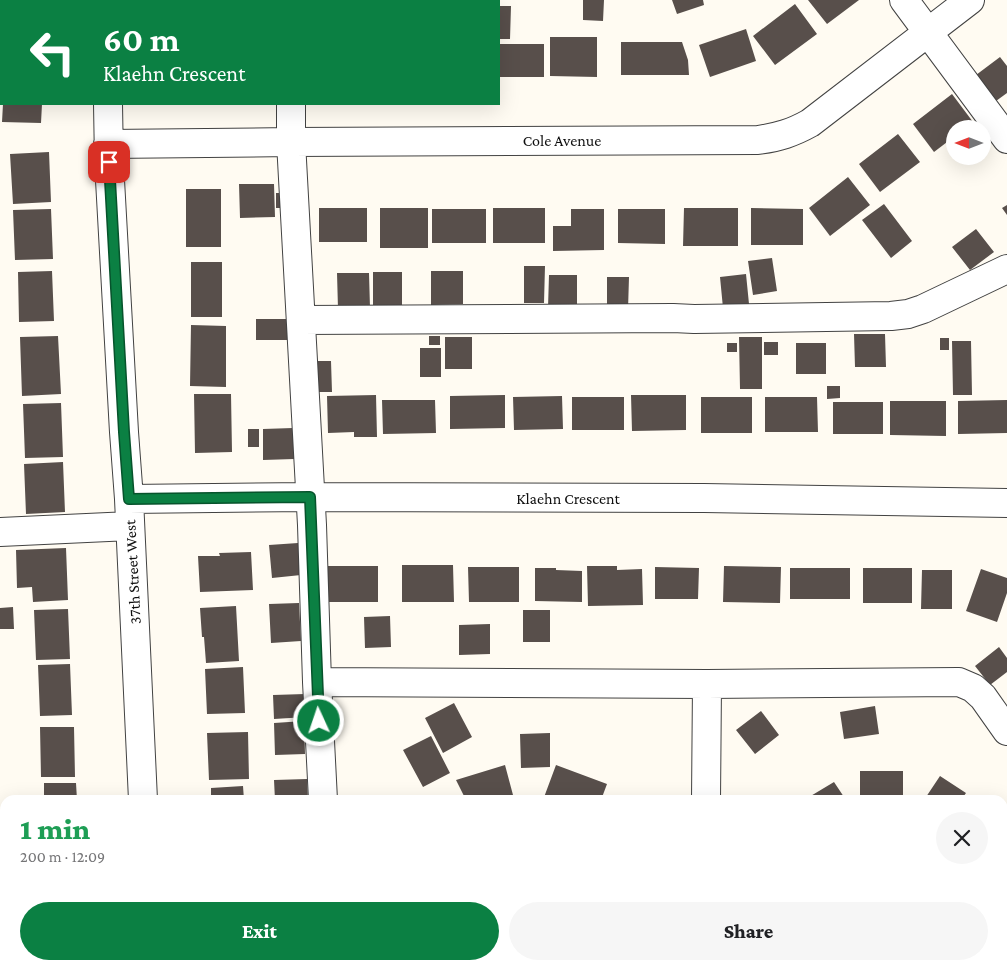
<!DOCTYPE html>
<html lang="en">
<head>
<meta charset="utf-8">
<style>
  :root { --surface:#fff; --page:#f6f6f6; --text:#202124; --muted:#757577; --accent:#0b8043 }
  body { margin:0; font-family:"Crimson Pro",serif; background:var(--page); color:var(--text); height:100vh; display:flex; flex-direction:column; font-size:19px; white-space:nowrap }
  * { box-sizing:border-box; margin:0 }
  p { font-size:16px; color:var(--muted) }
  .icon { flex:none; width:28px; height:28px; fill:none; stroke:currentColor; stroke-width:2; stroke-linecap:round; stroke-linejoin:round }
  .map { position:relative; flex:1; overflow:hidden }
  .drawer { position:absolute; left:0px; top:795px; width:1008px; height:175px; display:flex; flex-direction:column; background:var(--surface); border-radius:15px 15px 0 0; box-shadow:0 5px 20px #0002 }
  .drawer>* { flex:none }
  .banner { position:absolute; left:0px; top:0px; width:500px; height:105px; box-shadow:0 5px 20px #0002; background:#0b8043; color:#fff; overflow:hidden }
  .needle { width:32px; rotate:270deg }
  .tools { position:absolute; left:946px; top:120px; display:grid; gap:10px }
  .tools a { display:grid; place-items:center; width:45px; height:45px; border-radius:50%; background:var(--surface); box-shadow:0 5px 20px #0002; font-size:25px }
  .pin { position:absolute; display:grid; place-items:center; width:42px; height:42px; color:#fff; margin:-21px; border-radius:10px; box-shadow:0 2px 8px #0006 }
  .me { position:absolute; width:55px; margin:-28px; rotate:357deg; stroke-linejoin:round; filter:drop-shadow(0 0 4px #0008) }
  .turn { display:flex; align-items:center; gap:18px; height:105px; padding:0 20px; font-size:22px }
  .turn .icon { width:65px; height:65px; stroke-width:2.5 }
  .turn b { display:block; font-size:35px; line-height:42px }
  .round { display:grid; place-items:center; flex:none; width:52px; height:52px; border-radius:26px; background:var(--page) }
  .summary { display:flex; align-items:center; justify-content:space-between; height:85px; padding:0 20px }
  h1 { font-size:30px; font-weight:800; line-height:38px; color:#1e9e55 }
  .button { display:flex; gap:10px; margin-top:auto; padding:10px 20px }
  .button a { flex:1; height:58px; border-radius:30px; background:var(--accent); color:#fff; font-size:20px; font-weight:800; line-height:58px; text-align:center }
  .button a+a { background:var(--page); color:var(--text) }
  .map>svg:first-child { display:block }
</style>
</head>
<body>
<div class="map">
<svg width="1007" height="970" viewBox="0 0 1007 970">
  <rect width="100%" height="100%" fill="#fffbf2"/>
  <path fill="#584f4b" d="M583,0H604L603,21L583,20Z
    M672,0H703L704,5L677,14Z
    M808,0H859L827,24Z
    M795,4L817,34L775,65L753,36Z
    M499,6H511L510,39H499Z
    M746,29L756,61L710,77L699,45Z
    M550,37H597V77L550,76Z
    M621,42H682L688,60L689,75H621Z
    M500,44H544V77H500Z
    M1000,57L1007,66V93L996,101L976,75Z
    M952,94L973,122L964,129H955V136L934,152L913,124Z
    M3,104H42L41,123L2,122Z
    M898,134L920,162L880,192L859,164Z
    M49,152L51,202L13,204L10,154Z
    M848,177L870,205L830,236L809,208Z
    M239,184H274L275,217L240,218Z
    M186,189H221V247H186Z
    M276,193H283L284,208H276Z
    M884,204L912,241L891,258L862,220Z
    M1007,205V215L1002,208Z
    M319,208H367V242H319Z
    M380,208H428V248H380Z
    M493,208H545V243H493Z
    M684,208H738V246H683Z
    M751,208L803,209V245H751Z
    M51,209L53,259L15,260L13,210Z
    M432,209H486V243H432Z
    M571,209H604V250L553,251V226H571Z
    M618,209H665V244L618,243Z
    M976,229L994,252L970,270L952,247Z
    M772,258L777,291L753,295L748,261Z
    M191,262H222V317H191Z
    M524,266H545L544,303H524Z
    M52,271L54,321L19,322L18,272Z
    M431,271H463V304L431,305Z
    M373,272H402V305H373Z
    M337,273H369L370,308L338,309Z
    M746,274L749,304L723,308L720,277Z
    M549,275H577V309L548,308Z
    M607,277H629L628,310H607Z
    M256,319H287V340H256Z
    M191,325L226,326V387L190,386Z
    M854,334H885L886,367H855Z
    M58,336L61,394L22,396L20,337Z
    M429,336H440V345H429Z
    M445,337H472V369H445Z
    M739,337H762V389H740Z
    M940,338H949V350H940Z
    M952,341H971L972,395H953Z
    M764,342H778V355H764Z
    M727,343H737V352H727Z
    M796,343H826V374H796Z
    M420,348H441V377H420Z
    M316,361H331L332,392H317Z
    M827,386H840V398L827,399Z
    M194,394H231L232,452L195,453Z
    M376,395L377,437H354V432L328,433L327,396Z
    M505,395V428L450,429V396Z
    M631,395H686V430L632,431Z
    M562,396L563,429L514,430L513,397Z
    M572,397H624V430H572Z
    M701,397H752V433H701Z
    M765,397H817L818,432H765Z
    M382,400H435L436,433L383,434Z
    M1007,400V433L958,434V401Z
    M890,401H946V436L890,435Z
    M833,402H883V434H833Z
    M61,403L63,457L25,458L23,404Z
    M293,428L294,459L263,460V429Z
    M248,429H259V447H248Z
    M63,462L65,512L26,514L24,464Z
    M298,543L301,575L272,578L269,545Z
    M66,548L68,600L33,602L32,587L17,588L16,550Z
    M251,552L253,590L200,592L198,556H220L219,553Z
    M402,565H453L454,602H402Z
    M326,566H378V602H326Z
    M587,566H617V570L642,569L643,605L588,606Z
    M724,566L781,567L780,603L723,602Z
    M468,567H519V602H469Z
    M655,567L699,568L698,599H655Z
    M535,568H556V570L582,571V602L535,601Z
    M790,568H850V599H790Z
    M863,568H912V603H863Z
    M981,569L1007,578V593L997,622L966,611Z
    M922,570H952V609H921Z
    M299,603L301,641L271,643L269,604Z
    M236,606L239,661L206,663L204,637H202L200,608Z
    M13,607L14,629H0V608Z
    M68,609L70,659L36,660L34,610Z
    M523,610H550V642H523Z
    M390,616L391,647L365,648L364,617Z
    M490,624V654L459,655V625Z
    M999,647L1007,658V672L990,685L975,666Z
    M70,664L72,715L40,716L38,665Z
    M243,667L245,713L207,714L205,669Z
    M305,694L306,717L274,719L273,695Z
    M454,703L472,737L443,753L425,718Z
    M875,706L879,734L844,739L840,712Z
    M761,711L779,735L755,754L736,730Z
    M304,721L305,754L275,755L274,723Z
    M40,727H74L75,777H41Z
    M248,732L249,779L209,780L207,733Z
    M550,733V767L521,768L520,734Z
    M431,736L450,773L423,787L403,750Z
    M505,765L513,795L496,800H466L456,780Z
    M556,765L607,784L601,800H543Z
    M860,771H903V800H860Z
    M940,776L966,793L961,800H924Z
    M307,779L308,800H275L274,780Z
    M834,782L846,800H804Z
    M44,783H76L77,800H44Z
    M243,786L244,800H211V788Z
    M0,823H2V839H0Z
    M0,845H2L3,873H0Z
    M1007,866V896L1002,899V869Z
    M0,901H5V931H0Z
    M5,960L6,970H0V961Z
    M51,965H89V970H52Z
    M222,965H254V970H223Z
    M288,965H319L320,970H288Z
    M383,965H413V970H383Z
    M777,965H817V970H777Z"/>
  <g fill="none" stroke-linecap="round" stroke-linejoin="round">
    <g stroke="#424242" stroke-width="30">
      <path id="minor" d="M904,0L1007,139
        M114,1V0
        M295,1V0
        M108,104L109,162L124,432L129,499L143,800
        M291,104V142L312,525L317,682L323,800
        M108,144L291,142L758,140C779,137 792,133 810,123L970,0
        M301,320L673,318L694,319L891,316L908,314L923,309L1007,269
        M129,499L310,497L704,498L1007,503
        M0,532L130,526
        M317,682L707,684L959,682L973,688L983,697L1007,731
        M706,800L707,684
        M150,965L151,970
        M333,965V970
        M526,965V970
        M705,970V965
        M881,970V965"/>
    </g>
    <use href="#minor" stroke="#fff" stroke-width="28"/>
  </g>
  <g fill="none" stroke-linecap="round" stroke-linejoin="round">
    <g stroke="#07532c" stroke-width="12">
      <path id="route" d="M109,162L124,432L129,499L310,497L319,721"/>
    </g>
    <use href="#route" stroke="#0b8043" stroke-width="9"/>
  </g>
  <g text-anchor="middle" stroke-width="5" stroke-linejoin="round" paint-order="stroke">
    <g font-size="16" fill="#0f0f0f" stroke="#fff">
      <text x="562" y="146">Cole Avenue</text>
      <text x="568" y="504">Klaehn Crescent</text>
      <text transform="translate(132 572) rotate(-93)" y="6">37th Street West</text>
    </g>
  </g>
</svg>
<div class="tools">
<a><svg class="needle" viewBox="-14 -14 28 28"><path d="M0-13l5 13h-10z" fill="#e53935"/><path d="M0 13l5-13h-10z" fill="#757577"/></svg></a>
</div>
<div class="pin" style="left:109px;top:162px;background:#d93025"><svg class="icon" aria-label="arrive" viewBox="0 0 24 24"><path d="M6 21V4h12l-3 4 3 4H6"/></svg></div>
<svg class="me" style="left:319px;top:721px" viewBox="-20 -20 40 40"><circle r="17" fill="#0b8043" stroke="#fff" stroke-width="3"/><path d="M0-11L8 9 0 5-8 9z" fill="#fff"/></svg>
<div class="banner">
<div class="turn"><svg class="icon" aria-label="left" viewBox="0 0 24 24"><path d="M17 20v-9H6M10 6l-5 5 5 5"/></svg><div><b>60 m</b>Klaehn Crescent</div></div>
</div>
<section class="drawer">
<div class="summary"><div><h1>1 min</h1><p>200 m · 12:09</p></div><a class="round"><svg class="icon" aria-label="close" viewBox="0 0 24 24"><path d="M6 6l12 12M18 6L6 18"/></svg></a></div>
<div class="button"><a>Exit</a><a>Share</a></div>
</section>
</div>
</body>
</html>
